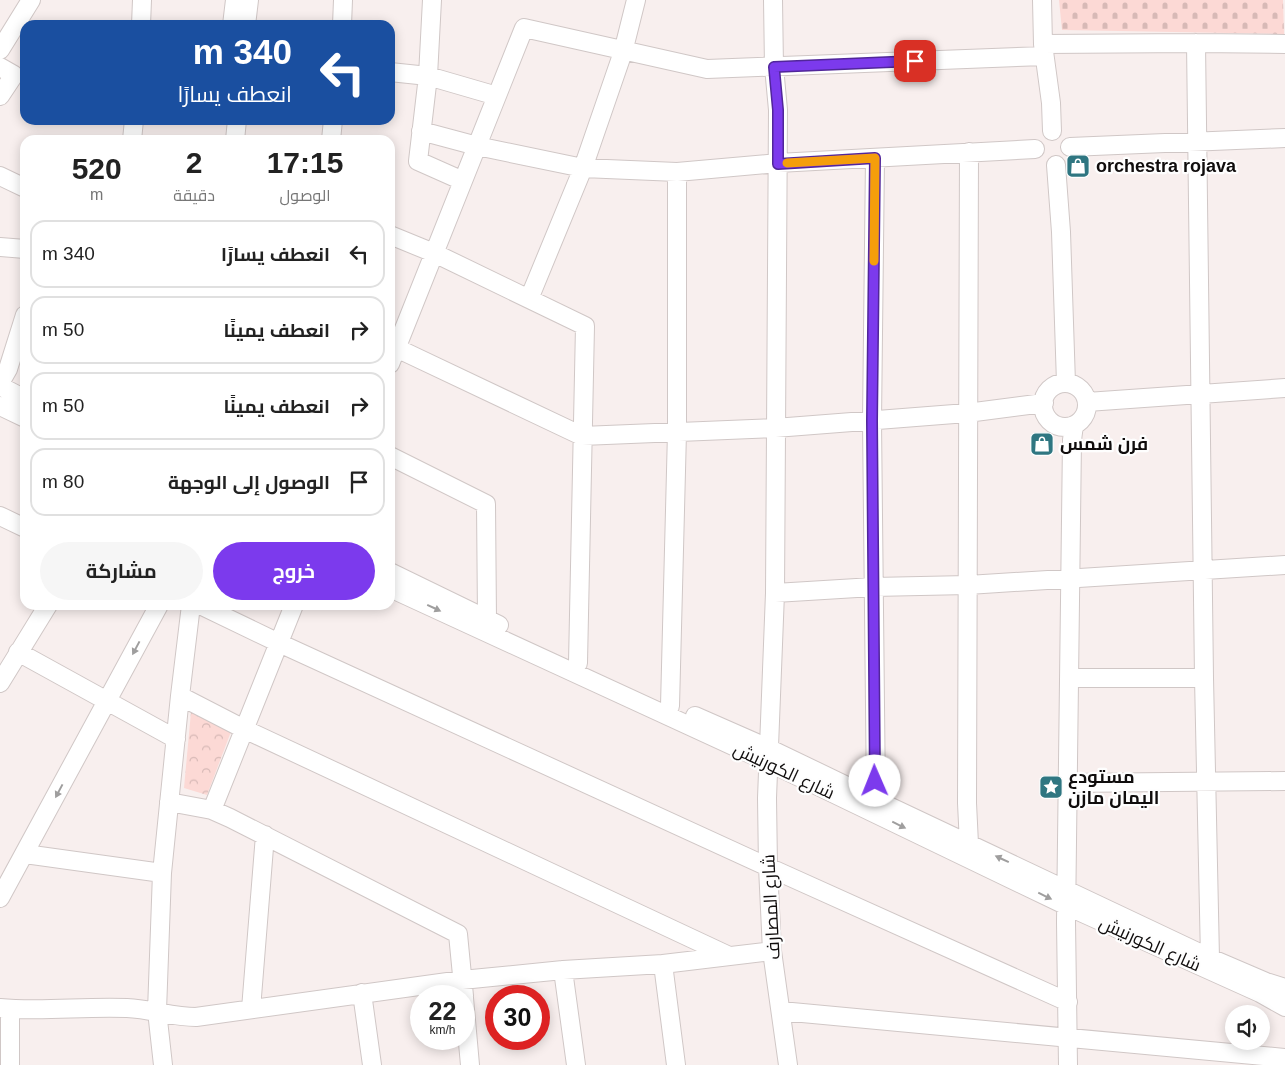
<!DOCTYPE html>
<html lang="ar">
<head>
<meta charset="utf-8">
<style>
  :root { --surface:#fff; --page:#f6f6f6; --text:#222; --muted:#767676; --line:#e0e0e0; --accent:#7c3aed }
  body { margin:0; font-family:Arial,Cairo,sans-serif; background:var(--page); color:var(--text); direction:rtl; height:100vh; display:flex; flex-direction:column; font-size:19px; white-space:nowrap }
  * { box-sizing:border-box; margin:0 }
  p { font-size:16px; color:var(--muted) }
  .icon { flex:none; width:28px; height:28px; fill:none; stroke:currentColor; stroke-width:2; stroke-linecap:round; stroke-linejoin:round }
  .map { position:relative; flex:1; overflow:hidden; direction:ltr }
  .sheet { position:absolute; left:20px; top:135px; width:375px; height:475px; display:flex; flex-direction:column; background:var(--surface); border-radius:15px; box-shadow:0 2px 12px #0003; direction:rtl }
  .sheet>* { flex:none }
  .guide { position:absolute; left:20px; top:20px; width:375px; height:105px; border-radius:15px; box-shadow:0 2px 12px #0003; direction:rtl; background:#1a4fa0; color:#fff; overflow:hidden }
  .buttons { position:absolute; left:1225px; top:1005px; display:grid; gap:10px }
  .buttons a { display:grid; place-items:center; width:45px; height:45px; border-radius:50%; background:var(--surface); box-shadow:0 2px 12px #0003; font-size:25px }
  .speed { position:absolute; left:410px; top:985px; display:flex; gap:10px; font-size:25px; font-weight:700; text-align:center }
  .speed>* { display:grid; place-content:center; width:65px; height:65px; border-radius:50%; background:var(--surface); box-shadow:0 2px 12px #0003; line-height:1 }
  .speed small { font-size:12px; font-weight:400 }
  .speed .limit { border:8px solid #d22; background:#fff; color:#111 }
  .pin { position:absolute; display:grid; place-items:center; width:42px; height:42px; color:#fff; margin:-21px; border-radius:10px; box-shadow:0 2px 8px #0006 }
  .me { position:absolute; width:55px; margin:-28px; rotate:359deg; stroke-linejoin:round; filter:drop-shadow(0 0 4px #0008) }
  .turn { display:flex; align-items:center; gap:18px; height:105px; padding:0 20px; font-size:22px }
  .turn .icon { width:65px; height:65px; stroke-width:2.5 }
  .turn b { display:block; font-size:35px; line-height:42px }
  .eta { display:flex; justify-content:space-evenly; align-items:center; height:85px; text-align:center }
  .eta b { font-size:30px; font-weight:700; line-height:35px }
  .action { display:flex; gap:10px; margin-top:auto; padding:10px 20px }
  .action a { flex:1; height:58px; border-radius:30px; background:var(--accent); color:#fff; font-size:20px; font-weight:700; line-height:58px; text-align:center }
  .action a+a { background:var(--page); color:var(--text) }
  ul { padding:0; list-style:none }
  li { display:flex; align-items:center; gap:15px; height:68px; margin:0 10px 8px; padding:0 10px; border:2px solid var(--line); border-radius:15px }
  li div { flex:1 }
  li b { display:block; font-size:19px }
  li em { font-style:normal }
  .map>svg:first-child { display:block }
</style>
</head>
<body>
<div class="map">
<svg width="1285" height="1065" viewBox="0 0 1285 1065">
  <defs>
    <pattern id="cemetery-stones" width="16" height="16" patternUnits="userSpaceOnUse" patternTransform="scale(1.25)"><rect width="16" height="16" fill="#fcd9d5"/><path d="M2 7V4a2 2 0 0 1 4 0v3zM10 15v-3a2 2 0 0 1 4 0v3z" fill="#d7b9b6"/></pattern>
    <pattern id="park-crowns" width="20" height="18" patternUnits="userSpaceOnUse" patternTransform="scale(1.25)"><rect width="20" height="18" fill="#fcd9d5"/><path d="M2 6a3 3 0 1 1 6 0M12 15a3 3 0 1 1 6 0" fill="none" stroke="#d7b9b6"/></pattern>
  </defs>
  <rect width="100%" height="100%" fill="#f8efee"/>
  <path fill="url(#cemetery-stones)" d="M1059,0H1283L1284,34L1062,30Z"/>
  <path fill="url(#park-crowns)" d="M191,712L232,729L207,795L184,788Z"/>
  <g fill="none" stroke-linecap="round" stroke-linejoin="round">
    <g stroke="#d0c7c6" stroke-width="20">
      <path id="minor" d="M432,0L428,76L418,161L463,181
        M773,0L774,67L778,110L775,593L767,798L768,867L772,951L788,1065
        M1042,0L1043,44L1051,103L1052,131
        M141,25L142,0
        M232,25L235,0
        M246,25L249,0
        M342,25L343,0
        M1196,43L1204,678L1210,958
        M1043,44L1196,43L1285,44
        M0,50L31,0
        M0,67L14,75L0,96
        M390,72L428,76L497,96
        M421,131L477,146L583,168L677,172L778,163L1035,149
        M132,140L134,120
        M235,140L237,120
        M331,140L333,120
        M1070,147L1285,138
        M969,152L967,803L969,844
        M875,158L872,421L876,800
        M1056,165L1061,232L1066,383
        M0,176L25,188
        M390,235L434,253L585,326L578,663
        M0,247L25,249
        M529,299L583,168L623,52L636,0
        M390,345L582,436L775,428L967,413L1044,403
        M390,364L524,28L707,69L1044,56
        M0,383L8,369L25,315
        M1043 405a22 22 0 1 1 44 0a22 22 0 1 1-44 0Z
        M0,386L25,399
        M1087,402L1285,388
        M0,406L25,418
        M390,456L486,504L487,619
        M0,516L25,528
        M390,572L499,625
        M390,588L768,762L1067,906L1260,993L1285,1007
        M775,593L873,587L968,585L1285,565
        M200,605L279,643L768,867L1068,1002
        M18,652L176,739
        M1069,678H1204
        M0,683L48,605
        M180,696L244,729L727,955
        M670,706L677,432V172
        M695,716L768,748L876,800L1210,958L1266,982L1285,988
        M1067,783L1285,781
        M169,802L212,810L230,818L458,934L464,996
        M212,810L294,605
        M25,854L162,873
        M0,898L159,605
        M663,964L676,1065
        M563,970L576,1065
        M362,993L372,1065
        M464,998L470,1065
        M0,1008C42,1012 85,1006 127,1008C151,1009 173,1017 196,1017L462,980L563,970L663,964L772,951
        M10,1009V1065
        M251,1009L265,835
        M781,1011L1285,1058
        M163,1065L157,1011L162,873L180,696L191,605
        M1068,1065L1066,922L1072,440L1074,425"/>
    </g>
    <use href="#minor" stroke="#fff" stroke-width="18"/>
  </g>
  <defs><path id="oneway-solid" d="M-6-.8H1V-3.2L6.5 0L1 3.2V.8H-6Z" transform="scale(1.25)"/></defs>
  <g fill="#9f9e9e">
    <use href="#oneway-solid" transform="translate(434 608) rotate(25)"/>
    <use href="#oneway-solid" transform="translate(136 648) rotate(118)"/>
    <use href="#oneway-solid" transform="translate(59 791) rotate(118)"/>
    <use href="#oneway-solid" transform="translate(899 825) rotate(26)"/>
    <use href="#oneway-solid" transform="translate(1002 859) rotate(-155)"/>
    <use href="#oneway-solid" transform="translate(1045 896) rotate(26)"/>
  </g>
  <g fill="none" stroke-linecap="round" stroke-linejoin="round">
    <g stroke="#51269a" stroke-width="12">
      <path id="route" d="M875,781L872,421L875,158L778,164V110L774,67L915,61"/>
    </g>
    <use href="#route" stroke="#7c3aed" stroke-width="9"/>
    <path stroke="#f59e0b" stroke-width="9" d="M787,163L875,158L874,261"/>
  </g>
  <defs>
    <g id="shop-square" transform="scale(1.25)"><rect x="-9" y="-9" width="18" height="18" rx="4" fill="#2f7681" stroke="#fefefe"/><path d="M-5-2.5h2.3a2.7 3.5 0 0 1 5.4 0H5L5.5 6h-11ZM-1.5-2.5h3a1.5 2.3 0 0 0-3 0Z" fill="#fff"/></g>
    <g id="sight-square" transform="scale(1.25)"><rect x="-9" y="-9" width="18" height="18" rx="4" fill="#2f7681" stroke="#fefefe"/><path d="M0-6L1.8-2.2L6-1.7L2.9 1.2L3.7 5.4L0 3.3L-3.7 5.4L-2.9 1.2L-6-1.7L-1.8-2.2Z" fill="#fff"/></g>
  </defs>
  <g fill-rule="evenodd">
    <use href="#shop-square" x="1078" y="166"/>
    <use href="#shop-square" x="1042" y="444"/>
    <use href="#sight-square" x="1051" y="787"/>
  </g>
  <g text-anchor="middle" stroke-width="4.5" stroke-linejoin="round" paint-order="stroke">
    <g font-size="18" font-weight="bold" fill="#100d0d" stroke="#fefefe" text-anchor="start">
      <text x="1096" y="172">orchestra rojava</text>
      <text x="1060" y="450">فرن شمس</text>
      <text x="1068" y="783">مستودع<tspan x="1068" dy="21">اليمان مازن</tspan></text>
    </g>
    <g font-size="18" fill="#100d0d" stroke="#fefefe">
      <text transform="translate(784 771) rotate(25)" y="6">شارع الكورنيش</text>
      <text transform="translate(771 907) rotate(-93)" y="6">شارع المصارف</text>
      <text transform="translate(1150 944) rotate(24)" y="6">شارع الكورنيش</text>
    </g>
  </g>
</svg>
<div class="buttons">
<a><svg class="icon" aria-label="sound" viewBox="0 0 24 24"><path d="M4 9h4l5-4v14l-5-4H4zM17 9q2 3 0 6"/></svg></a>
</div>
<div class="speed"><div>22<small>km/h</small></div><div class="limit">30</div></div>
<div class="pin" style="left:915px;top:61px;background:#d93025"><svg class="icon" aria-label="arrive" viewBox="0 0 24 24"><path d="M6 21V4h12l-3 4 3 4H6"/></svg></div>
<svg class="me" style="left:875px;top:781px" viewBox="-20 -20 40 40"><circle r="19" fill="#fff"/><path d="M0-13L10 11 0 6-10 11z" fill="#7c3aed"/></svg>
<div class="guide">
<div class="turn"><svg class="icon" aria-label="left" viewBox="0 0 24 24"><path d="M17 20v-9H6M10 6l-5 5 5 5"/></svg><div><b>340 m</b>انعطف يسارًا</div></div>
</div>
<section class="sheet">
<div class="eta">
<div><b>17:15</b><p>الوصول</p></div>
<div><b>2</b><p>دقيقة</p></div>
<div><b>520</b><p>m</p></div>
</div>
<ul>
<li><svg class="icon" aria-label="left" viewBox="0 0 24 24"><path d="M17 20v-9H6M10 6l-5 5 5 5"/></svg><div><b>انعطف يسارًا</b></div><em>340 m</em></li>
<li><svg class="icon" aria-label="right" viewBox="0 0 24 24"><path d="M7 20v-9h11M14 6l5 5-5 5"/></svg><div><b>انعطف يمينًا</b></div><em>50 m</em></li>
<li><svg class="icon" aria-label="right" viewBox="0 0 24 24"><path d="M7 20v-9h11M14 6l5 5-5 5"/></svg><div><b>انعطف يمينًا</b></div><em>50 m</em></li>
<li><svg class="icon" aria-label="arrive" viewBox="0 0 24 24"><path d="M6 21V4h12l-3 4 3 4H6"/></svg><div><b>الوصول إلى الوجهة</b></div><em>80 m</em></li>
</ul>
<div class="action"><a>خروج</a><a>مشاركة</a></div>
</section>
</div>
</body>
</html>
